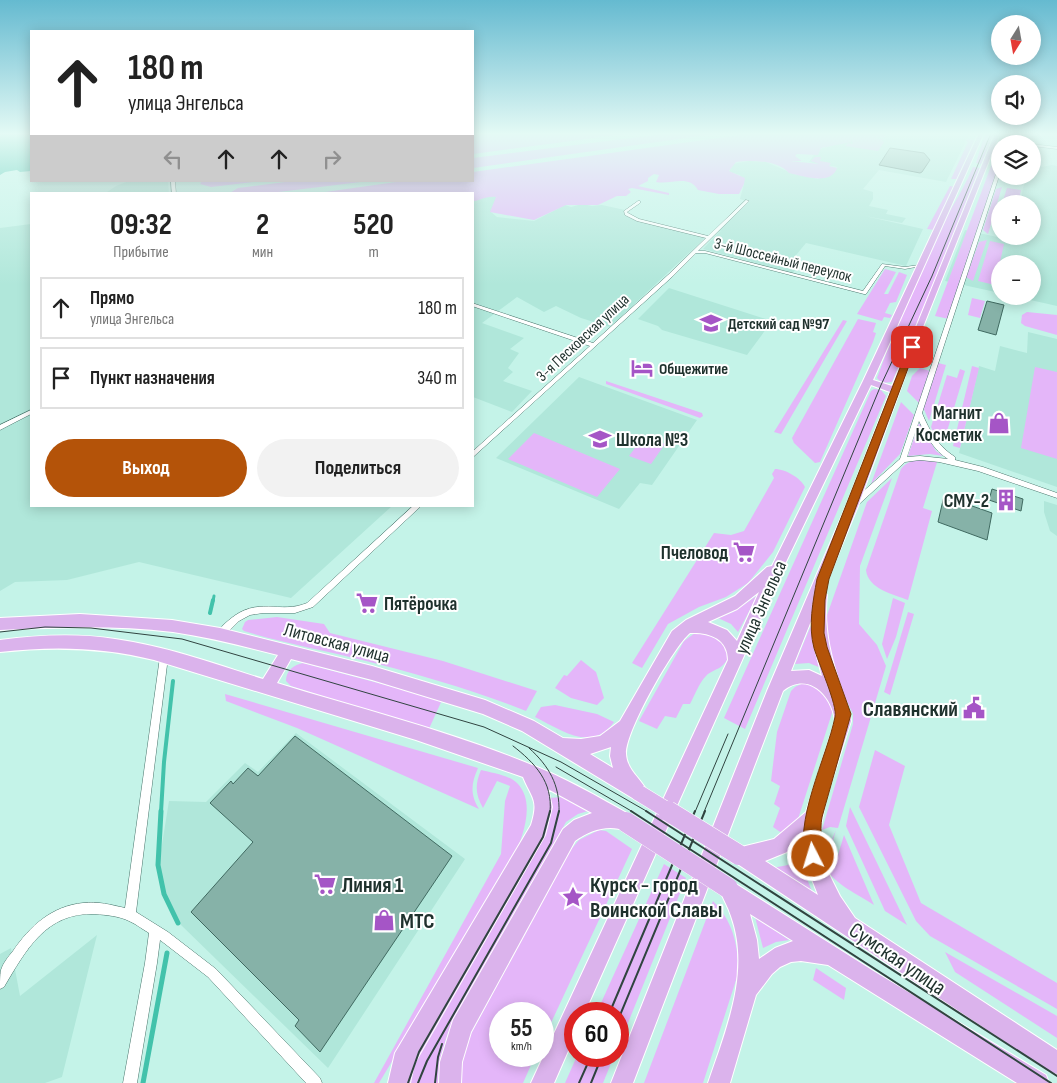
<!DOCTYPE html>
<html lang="ru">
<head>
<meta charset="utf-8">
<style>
  :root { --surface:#fff; --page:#f2f2f2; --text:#222; --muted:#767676; --line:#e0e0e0; --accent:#b45309 }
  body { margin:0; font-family:"Sofia Sans Condensed",sans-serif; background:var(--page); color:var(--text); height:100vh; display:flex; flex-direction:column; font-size:19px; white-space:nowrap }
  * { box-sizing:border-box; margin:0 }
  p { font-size:16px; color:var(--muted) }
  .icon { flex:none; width:28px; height:28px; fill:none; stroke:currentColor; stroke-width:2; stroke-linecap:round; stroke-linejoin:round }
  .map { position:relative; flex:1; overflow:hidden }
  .sheet { position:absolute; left:30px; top:192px; width:444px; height:315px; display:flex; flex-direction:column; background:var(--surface); border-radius:0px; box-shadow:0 2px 12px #0003 }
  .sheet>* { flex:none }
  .guide { position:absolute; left:30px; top:30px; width:444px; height:152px; border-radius:0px; box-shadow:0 2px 12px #0003; background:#fff; color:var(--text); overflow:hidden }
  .needle { width:32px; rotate:191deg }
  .tools { position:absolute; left:991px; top:15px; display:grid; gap:10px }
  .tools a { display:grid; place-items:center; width:50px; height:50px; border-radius:50%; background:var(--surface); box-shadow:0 2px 12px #0003; font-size:25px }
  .speed { position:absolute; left:489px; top:1002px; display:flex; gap:10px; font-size:25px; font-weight:700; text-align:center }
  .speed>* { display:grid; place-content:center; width:65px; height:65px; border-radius:50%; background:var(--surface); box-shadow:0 2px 12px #0003; line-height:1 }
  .speed small { font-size:12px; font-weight:400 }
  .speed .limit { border:8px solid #d22; background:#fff; color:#111 }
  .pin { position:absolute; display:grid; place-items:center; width:42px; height:42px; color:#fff; margin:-21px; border-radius:10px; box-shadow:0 2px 8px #0006 }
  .me { position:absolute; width:55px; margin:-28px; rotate:355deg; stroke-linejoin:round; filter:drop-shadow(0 0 4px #0008) }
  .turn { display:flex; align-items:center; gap:18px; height:105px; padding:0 15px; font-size:22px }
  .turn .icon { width:65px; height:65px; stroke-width:2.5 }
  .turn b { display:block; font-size:35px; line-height:42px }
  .lanes { display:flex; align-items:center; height:48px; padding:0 15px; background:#0003; justify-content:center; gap:25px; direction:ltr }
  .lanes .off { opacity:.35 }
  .eta { display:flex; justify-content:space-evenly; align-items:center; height:85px; text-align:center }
  .eta b { font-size:30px; font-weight:700; line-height:35px }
  .primary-button { display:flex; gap:10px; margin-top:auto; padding:10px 15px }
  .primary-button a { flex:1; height:58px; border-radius:30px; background:var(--accent); color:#fff; font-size:20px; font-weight:700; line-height:58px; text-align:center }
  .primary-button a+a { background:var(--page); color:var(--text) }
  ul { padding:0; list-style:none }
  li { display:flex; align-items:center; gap:15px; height:62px; margin:0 10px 8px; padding:0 5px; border:2px solid var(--line); border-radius:0px }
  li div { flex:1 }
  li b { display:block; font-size:19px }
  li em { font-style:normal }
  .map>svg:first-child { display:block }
</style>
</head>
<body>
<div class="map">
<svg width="1057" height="1083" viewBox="0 0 1057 1083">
  <rect width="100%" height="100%" fill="#c4f3e8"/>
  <path fill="#b0e7da" d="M856,133H970L946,182L879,170L863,189L873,192V199L869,206L888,210L886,214L906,218L902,223L865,216L923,229L906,266L806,243L792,260L796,268L793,273L703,249L719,232H722L717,231L746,201L740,199L744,184L740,175L729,172L733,164L749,161L766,162L787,171L790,173L818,179L838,167L809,162L817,150L834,145Z
    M1052,165L1057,166V306L1013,296H1032V264H1000V293L945,281L965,230L1011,240L1012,236H1032V204H1020L1023,188L1027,176H1032L1033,166L1041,167Z
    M129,181H168L169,194H104L116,186Z
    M472,195L499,196L491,212L497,217L534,221L565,205L571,207L582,204L592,206L602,205L625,210L632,217L707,236L610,327L581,318L556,306L544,312L517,297L482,323L524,338L510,349L519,353L508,368L513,372L503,381L532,391L512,412L473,397Z
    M31,224V506H392L291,598L139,562L67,580L15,582L0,591V228Z
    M669,288L772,321L747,355L662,330L658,326L638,319Z
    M1028,332L1057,339V487L959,453L979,366L995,371L1000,346L1027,353Z
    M579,377L697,420L652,485L640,483L619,509L496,458Z
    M1044,501L1057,505V536L1050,531L1044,512Z
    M296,733L465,859L328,1068L181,925L165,893L159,863L169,801L206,802L245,763L258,772Z
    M97,935L62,1077L45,1083H0V954L11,948L20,996Z"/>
  <path fill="#e4b6f9" d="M473,133H635L609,136H600L601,137L473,154Z
    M670,133H721L473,168V158Z
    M738,133H868L870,136L869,133H887L884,138L877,137L878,139H886L882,140L884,142L878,151L845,146L848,143L853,144L851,138V142L821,148L818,155L797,154L795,156L802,161H790L819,164L811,161L815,157H821L820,161L831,163L829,166L837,168C831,186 803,176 789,173C777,160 752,160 736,162L729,171L745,178L744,184L739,194H719L698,190C689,174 671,185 656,182L659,175L654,174L648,178V181L638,186L669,193V195L632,188L628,189L631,192L626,196H617L598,205H566L534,220L490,212L496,197C484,196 481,201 473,201L472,194H363L364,192L311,194L403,181H472L473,172L740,135Z
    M985,133H996L981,164L976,163Z
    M967,139L975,140L957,179H951L968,142L966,141Z
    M1000,142L1007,143L1000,144V165L949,319L935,316Z
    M973,167L980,168L915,329L892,382L882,383L877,378C895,329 914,281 937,234C949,211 963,191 973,167Z
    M202,181H263L211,187L200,184Z
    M293,181H369L262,194H228L238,188Z
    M950,186L955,187L935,230L927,229Z
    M1002,187L988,234L983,230L996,189Z
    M1007,188L1021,190L1018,204H1002Z
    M987,240L973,281L966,277L979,242Z
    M990,241L1004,244L995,285L978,281Z
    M885,269L896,272L884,294H888L899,272L907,275L896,302L890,303L885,313L892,315L890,318L884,317L882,321L857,314Z
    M972,298L985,301L980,318L968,315Z
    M1027,312L1057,315V335L1025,326L1021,323L1022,315Z
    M858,319L876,323L873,332L876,333L873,342L820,462L815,463L794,443L792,438Z
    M843,320L847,321L781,434L774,432Z
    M938,363L946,365L929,421L923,407Z
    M972,366L979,368L960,448L953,446Z
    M1035,367L1057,372V459L1021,448Z
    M920,368L930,371L919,403L907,391L912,376Z
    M960,369L965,371L945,438L943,439L934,433L931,427L947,375L957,378Z
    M606,381L702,413L703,416L700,418L606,384Z
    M874,389L881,390L886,396L745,729L724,718L871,391Z
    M901,402L914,415L900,454L871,484Z
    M919,423L936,451L943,456L930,454L908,456Z
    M534,433L620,469L597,497L508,459Z
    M644,436L665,444L651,464L629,456Z
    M938,459L923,508L932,511L908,600C893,594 868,589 866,570L901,469C910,457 924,459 938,459Z
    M775,469C785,469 801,478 805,487L773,552L748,583L726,597L699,607L668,624L642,668L632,663L714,533L731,535L744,531L774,478L772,474Z
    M892,478L860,566L859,624L877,645L886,666L838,828L830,827L822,830L853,724V714L834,674L824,644L826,618L867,502Z
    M758,595L738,632L731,624L718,618L733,612Z
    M893,598L905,603L896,637L887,659L882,644Z
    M908,612L914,614L890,695L884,692Z
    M277,617L324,624L330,633L443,661L537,691L526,711C473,690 418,674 362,660C323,650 283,643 244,631L242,629L245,622L248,620Z
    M812,623L814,645L821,668L809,663L795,664Z
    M703,632C714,637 740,650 723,665C718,670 710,671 706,676C699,683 695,695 690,704H683L676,718L665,716L657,729L639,721L684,641L695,633Z
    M581,660L596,672L604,698L597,705L571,698L555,688L564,675L567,676Z
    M303,663L442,700L428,731L291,686L286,681C286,671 293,665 303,663Z
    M801,684C821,683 825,694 833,710L798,819L783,834L773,827L780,808L774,804L780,786L771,781L777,732L791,691L795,687Z
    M225,694L478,768C471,784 470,794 479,809L297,728L226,701Z
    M555,705L597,714L614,722C592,753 561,730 535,717L541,707Z
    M875,750L905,766L889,825L921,903L1057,983V1009L930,936L916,921L859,807Z
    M481,770C492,773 510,775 518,784C536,804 522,837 514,858L379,1083H374L501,854L505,801L510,786L497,781L483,808C475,794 475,784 481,770Z
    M562,797L588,811L578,814L566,822L448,1033L441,1055L438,1083H406L407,1077L549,798Z
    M850,807L907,925L885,911L846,826Z
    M599,830L606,831L632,849L543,1040L542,1014H500V1056H535L523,1083H461L459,1075L466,1043L569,852L579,840Z
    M836,830L830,850L838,855L844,835L874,905C858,894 835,885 825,867C820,859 820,846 818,837L830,844Z
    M800,856L803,869L813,894L772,868L788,865Z
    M664,864L686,878L618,1048V1014H596Z
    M713,901C733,921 739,947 738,974L703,1083H644Z
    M755,917L789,940L776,942L763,948Z
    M945,952L1057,1016V1038L955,972Z
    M816,968L846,988L844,1000L813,980Z
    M577,1056H614L603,1083H565Z"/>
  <path fill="#42c2ab" d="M0,133H31V171L20,172L17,170L5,172L0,175Z"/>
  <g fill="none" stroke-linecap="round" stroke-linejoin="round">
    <path stroke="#42c2ab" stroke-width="3" d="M213,601L214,596"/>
    <path stroke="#42c2ab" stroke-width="4" d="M210,613L213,600
      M161,812L164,762L173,681"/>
    <path stroke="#42c2ab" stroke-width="5" d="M161,811L158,865L164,894L178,923
      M143,1083L167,953"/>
  </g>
  <path fill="#86b2a8" stroke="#406a61" d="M890,148L924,153L930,160L922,172L920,173L879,165Z
    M987,301L1004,305L996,335L978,330Z
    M992,489L1023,499L1021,511L989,500Z
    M944,496L992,513L987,540L938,522Z
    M295,736L452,856L320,1052L295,1026L299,1020L191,912L253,842L210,803L231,781L233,784L248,768L258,776Z"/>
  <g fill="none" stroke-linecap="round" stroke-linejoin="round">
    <g stroke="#4a756c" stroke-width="1">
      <path id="minor" d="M1009,133H1012L1010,144H1007Z
        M1000,167V173L922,413C930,432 938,446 955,457V460L983,467L1057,493V498L978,471L939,462L920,460L905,462L857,506H851L850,504L851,502L900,459L998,168ZM919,421C926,436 934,450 948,459L920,456L907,457Z
        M171,181H175L176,194H172Z
        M746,200L749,201L698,251H705L863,291L882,264L905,267L919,265L921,266L905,269L885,266L866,294H864L705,253H696L673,276L472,458V452L590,346L472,306V303L593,343L669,274L706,238L637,221L625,215L624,211L638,201H640V203L627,212L628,213L639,219L708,236Z
        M31,410V414L0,430V425Z
        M413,506H421L313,607L295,613H263L250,615L239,621L223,637L220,638L217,637L216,634C219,629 224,624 229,620C258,595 279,615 307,603Z
        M164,653L167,654L168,657L136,912L168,932L216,969L320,1078L322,1083H306L208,977L160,940L157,963L137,1083H123L145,963L149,933C142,929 136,924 129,921C119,916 106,915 95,914C46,912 26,950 4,987L0,989C0,983 0,975 1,970C3,963 9,956 13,951C30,926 52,906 83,903C97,901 112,905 125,908L160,657L161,654Z"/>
    </g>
    <g stroke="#4a756c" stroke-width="1">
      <path id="tertiary" d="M995,140L1027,143L1029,144L994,142Z
        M1032,144L1057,147V149L1032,146Z"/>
    </g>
    <g stroke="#fff" stroke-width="2">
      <path id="primary" d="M979,133H984L873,380L892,386L995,133H1000L921,332L858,506L823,591L827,595C823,630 832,662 843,695C846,704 850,711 851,721L826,799L820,830V843L824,864L840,896L855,918L1057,1050V1074L1049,1071L733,861L730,855L733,849L774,839L806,812L835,721C832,695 808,671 783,691L633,1083H611L767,691L846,506L890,392L871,385L785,564L584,1014H575V1035L554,1083H531L728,660C728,638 708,632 690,633C673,647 625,732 626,754C627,771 642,779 648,793L645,799L639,802L522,731L483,714L372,680L291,659L277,683C361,709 446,730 527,763C564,777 598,797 632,816L635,822L632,828L626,831C609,824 590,830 575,841L471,1032L462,1062L461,1083H439L440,1062L453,1020L563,829L574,820L592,813L548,789L552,807L545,835L414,1064L410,1083H388L395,1053L531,825C539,799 532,799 523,777L416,740L154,660C102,647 53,646 0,652V640C38,635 77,633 115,639C166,646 215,664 263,679L278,655C243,646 208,637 173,632C115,625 58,627 0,630V618L80,614L172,620L220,628L372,666L485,700L534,721L563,738L581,739L600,736L620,721L672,631L686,620L735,596L767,567L772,566L863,381ZM759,592L737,641L727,630L708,622L737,609ZM811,621L814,645L822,676L809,670L791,671ZM611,747L610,756L613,768L590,754ZM802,840L806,864L818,895L765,861L787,852Z
        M728,879L875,972L1046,1075L1049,1083H1017L828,965L801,961L791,962L780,967L772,974L756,995L730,1083H708C726,1030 751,972 731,916C728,906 722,897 719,888L721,881ZM750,914L793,941L775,948L759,959L757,940Z"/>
    </g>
    <use href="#minor" fill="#fff" fill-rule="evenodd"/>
    <use href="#tertiary" fill="#fff" fill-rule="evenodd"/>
    <use href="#primary" fill="#dbb3ec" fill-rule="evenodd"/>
    <path stroke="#304440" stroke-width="1" d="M0,632L45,627L91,628L182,639L484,727L561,762L648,812
      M513,746C535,763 553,782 550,812
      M529,748C549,766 560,785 559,812
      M556,767L633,812
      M695,812L728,734
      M704,812L881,385L932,276L991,133"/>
    <path stroke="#304440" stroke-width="2" d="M631,811L1051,1083
      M646,811L1057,1076
      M609,1014L695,811
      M618,1020L705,811
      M408,1083L419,1052L543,837L550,811
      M418,1083L427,1061L551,843L559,811
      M435,1083L438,1057L442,1044
      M579,1083L591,1056
      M591,1083L602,1056"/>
    <g stroke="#fff" stroke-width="17" stroke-linecap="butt">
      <path id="primary-bridge-far1" d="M639,793L670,812"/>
    </g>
    <g stroke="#fff" stroke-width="21" stroke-linecap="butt">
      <path id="primary-bridge" d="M668,811L739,855
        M626,822L728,888"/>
    </g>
    <use href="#primary-bridge-far1" stroke="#dbb3ec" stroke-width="16"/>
    <use href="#primary-bridge" stroke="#dbb3ec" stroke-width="20"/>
  </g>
  <linearGradient id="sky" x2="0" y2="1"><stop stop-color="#65bad0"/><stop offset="0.47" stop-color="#e4faf5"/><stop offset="1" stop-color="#e4faf5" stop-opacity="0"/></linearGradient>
  <rect width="1057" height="285" fill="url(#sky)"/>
  <path fill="#b45309" stroke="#753606" d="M909,345L916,347L829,579L825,600L824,633L827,647L851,714L822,817C819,832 824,849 819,862L813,864L807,862C792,824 827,757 835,717C838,706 818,662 814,648C808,626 813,601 817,579Z"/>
  <defs>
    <g id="school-bare" transform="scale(1.725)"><path d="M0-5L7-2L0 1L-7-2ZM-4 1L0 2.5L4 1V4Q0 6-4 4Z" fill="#a555c6" stroke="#fff" stroke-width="2.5" paint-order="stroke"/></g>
    <g id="hotel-bare" transform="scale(1.725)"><path d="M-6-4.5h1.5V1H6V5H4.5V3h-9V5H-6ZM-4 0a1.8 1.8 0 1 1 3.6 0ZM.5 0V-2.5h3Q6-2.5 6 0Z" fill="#a555c6" stroke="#fff" stroke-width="2.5" paint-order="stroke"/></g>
    <g id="shop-bare" transform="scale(1.725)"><path d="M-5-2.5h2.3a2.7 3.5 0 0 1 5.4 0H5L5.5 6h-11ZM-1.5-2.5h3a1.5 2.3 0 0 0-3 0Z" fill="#a555c6" stroke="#fff" stroke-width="2.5" paint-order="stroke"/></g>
    <g id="building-bare" transform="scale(1.725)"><path d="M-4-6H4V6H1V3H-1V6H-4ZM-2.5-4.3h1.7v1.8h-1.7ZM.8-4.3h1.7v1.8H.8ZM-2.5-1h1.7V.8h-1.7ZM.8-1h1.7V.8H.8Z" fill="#a555c6" stroke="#fff" stroke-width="2.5" paint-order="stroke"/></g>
    <g id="supermarket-bare" transform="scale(1.725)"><path d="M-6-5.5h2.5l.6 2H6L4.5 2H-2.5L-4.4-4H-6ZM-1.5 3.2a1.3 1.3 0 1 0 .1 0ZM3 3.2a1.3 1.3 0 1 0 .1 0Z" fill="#a555c6" stroke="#fff" stroke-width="2.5" paint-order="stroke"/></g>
    <g id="civic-bare" transform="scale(1.725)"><path d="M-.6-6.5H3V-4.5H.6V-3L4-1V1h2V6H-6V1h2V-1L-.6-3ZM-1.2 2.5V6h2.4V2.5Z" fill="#a555c6" stroke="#fff" stroke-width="2.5" paint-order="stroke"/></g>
    <g id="sight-bare" transform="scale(1.725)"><path d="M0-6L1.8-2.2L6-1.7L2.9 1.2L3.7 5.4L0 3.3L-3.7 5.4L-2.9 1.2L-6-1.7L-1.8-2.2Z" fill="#a555c6" stroke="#fff" stroke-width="2.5" paint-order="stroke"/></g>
  </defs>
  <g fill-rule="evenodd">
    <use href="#school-bare" x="711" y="323"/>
    <use href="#hotel-bare" x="642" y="368"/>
    <use href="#shop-bare" x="999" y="423"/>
    <use href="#school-bare" x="600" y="439"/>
    <use href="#building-bare" x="1006" y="500"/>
    <use href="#supermarket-bare" x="744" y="552"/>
    <use href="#supermarket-bare" x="367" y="603"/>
    <use href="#civic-bare" x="974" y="708"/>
    <use href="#supermarket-bare" x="325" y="884"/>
    <use href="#sight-bare" x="573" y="897"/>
    <use href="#shop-bare" x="384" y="920"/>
  </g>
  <g text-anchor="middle" stroke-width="4" stroke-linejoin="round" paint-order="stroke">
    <g font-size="16" fill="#1f312d" stroke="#fff">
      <text transform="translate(783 259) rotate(14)" y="6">3-й Шоссейный переулок</text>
      <text transform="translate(582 337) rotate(-43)" y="6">3-я Песковская улица</text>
    </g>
    <g font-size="16" font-weight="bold" fill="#1f312d" stroke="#fff" text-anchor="start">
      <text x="728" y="329">Детский сад №97</text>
      <text x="659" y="374">Общежитие</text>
    </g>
    <g font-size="19" font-weight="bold" fill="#1f312d" stroke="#fff" text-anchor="end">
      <text x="982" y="419">Магнит<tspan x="982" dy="22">Косметик</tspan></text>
      <text x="616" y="446" text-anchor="start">Школа №3</text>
      <text x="989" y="507">СМУ-2</text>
      <text x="728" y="559">Пчеловод</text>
      <text x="384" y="610" text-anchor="start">Пятёрочка</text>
    </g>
    <g font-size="19" fill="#1f312d" stroke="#fff">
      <text transform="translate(760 607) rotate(-66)" y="7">улица Энгельса</text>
      <text transform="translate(337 642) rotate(15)" y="7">Литовская улица</text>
    </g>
    <g font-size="22" font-weight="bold" fill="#1f312d" stroke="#fff" text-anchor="start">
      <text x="958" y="716" text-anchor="end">Славянский</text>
      <text x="342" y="892">Линия 1</text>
      <text x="590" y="892">Курск - город<tspan x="590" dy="25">Воинской Славы</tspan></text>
      <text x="400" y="928">МТС</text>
    </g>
    <g font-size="22" fill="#1f312d" stroke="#fff">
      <text transform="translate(898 958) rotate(34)" y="8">Сумская улица</text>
    </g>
  </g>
</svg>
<div class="tools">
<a><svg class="needle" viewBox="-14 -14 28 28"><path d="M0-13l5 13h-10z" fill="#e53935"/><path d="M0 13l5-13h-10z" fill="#767676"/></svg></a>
<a><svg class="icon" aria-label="sound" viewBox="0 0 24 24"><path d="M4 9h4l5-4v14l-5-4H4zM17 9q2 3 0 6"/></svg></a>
<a><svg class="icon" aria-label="layers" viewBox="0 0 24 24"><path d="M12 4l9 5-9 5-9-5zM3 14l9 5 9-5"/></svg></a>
<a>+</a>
<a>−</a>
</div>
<div class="speed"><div>55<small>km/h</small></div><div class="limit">60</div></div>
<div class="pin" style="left:912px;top:347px;background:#d93025"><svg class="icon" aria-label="arrive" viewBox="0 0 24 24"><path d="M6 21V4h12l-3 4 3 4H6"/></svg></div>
<svg class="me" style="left:813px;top:856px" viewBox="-20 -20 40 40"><circle r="17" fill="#b45309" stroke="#fff" stroke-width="3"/><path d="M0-11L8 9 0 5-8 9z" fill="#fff"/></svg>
<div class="guide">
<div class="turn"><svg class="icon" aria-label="ahead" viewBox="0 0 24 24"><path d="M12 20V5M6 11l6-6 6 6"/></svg><div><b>180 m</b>улица Энгельса</div></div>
<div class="lanes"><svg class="icon off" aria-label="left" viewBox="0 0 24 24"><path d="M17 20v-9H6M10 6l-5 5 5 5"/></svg><svg class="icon" aria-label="ahead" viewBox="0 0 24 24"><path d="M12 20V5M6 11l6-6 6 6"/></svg><svg class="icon" aria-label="ahead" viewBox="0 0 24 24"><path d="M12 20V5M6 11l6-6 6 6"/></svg><svg class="icon off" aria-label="right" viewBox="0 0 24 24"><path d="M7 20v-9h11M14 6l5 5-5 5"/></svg></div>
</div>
<section class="sheet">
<div class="eta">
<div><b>09:32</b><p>Прибытие</p></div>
<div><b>2</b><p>мин</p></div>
<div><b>520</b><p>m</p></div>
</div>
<ul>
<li><svg class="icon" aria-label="ahead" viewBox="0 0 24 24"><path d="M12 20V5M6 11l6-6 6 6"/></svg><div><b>Прямо</b><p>улица Энгельса</p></div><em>180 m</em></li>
<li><svg class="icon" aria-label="arrive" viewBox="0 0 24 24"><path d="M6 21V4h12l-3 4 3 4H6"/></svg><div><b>Пункт назначения</b></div><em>340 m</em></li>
</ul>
<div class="primary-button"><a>Выход</a><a>Поделиться</a></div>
</section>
</div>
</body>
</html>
